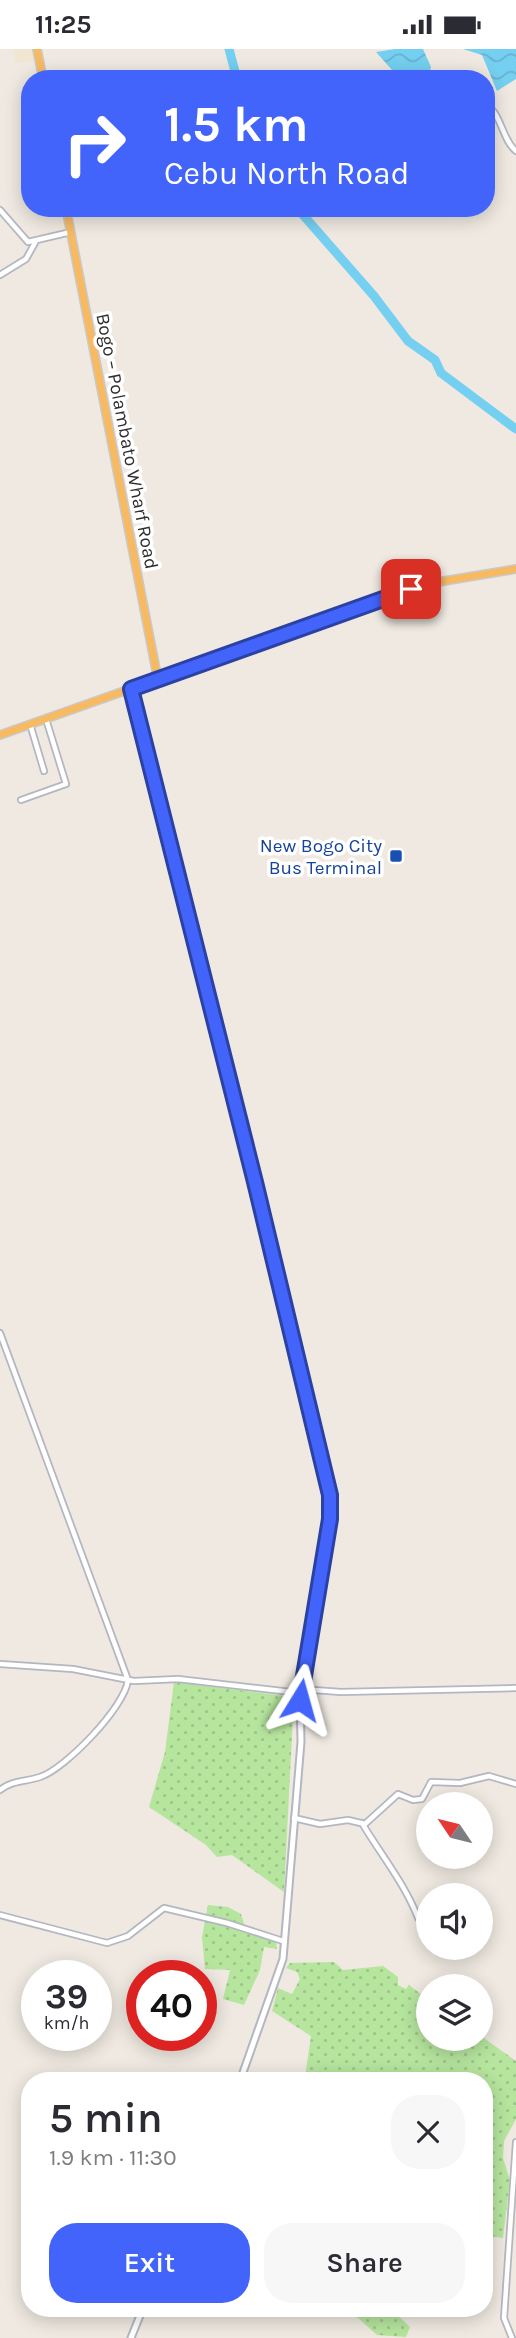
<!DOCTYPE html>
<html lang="en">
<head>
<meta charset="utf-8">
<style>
  :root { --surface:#fff; --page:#f7f7f7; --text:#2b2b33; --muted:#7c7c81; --accent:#4264fb }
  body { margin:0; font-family:Karla,sans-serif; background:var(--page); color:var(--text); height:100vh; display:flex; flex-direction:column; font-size:26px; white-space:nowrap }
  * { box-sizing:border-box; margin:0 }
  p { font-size:23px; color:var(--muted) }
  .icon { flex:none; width:38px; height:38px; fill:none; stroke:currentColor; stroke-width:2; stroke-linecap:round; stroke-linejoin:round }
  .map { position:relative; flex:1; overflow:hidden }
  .side { position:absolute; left:21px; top:2023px; width:472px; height:245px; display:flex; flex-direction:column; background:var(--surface); border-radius:28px; box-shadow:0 4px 18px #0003 }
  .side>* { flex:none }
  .banner { position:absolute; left:21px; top:21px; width:474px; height:147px; border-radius:28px; box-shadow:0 4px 18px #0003; background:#4264fb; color:#fff; overflow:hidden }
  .needle { width:46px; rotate:305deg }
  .controls { position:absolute; left:416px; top:1743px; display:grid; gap:14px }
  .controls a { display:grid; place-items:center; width:77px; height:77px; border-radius:50%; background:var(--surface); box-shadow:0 4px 18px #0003; font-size:35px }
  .speed { position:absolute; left:21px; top:1911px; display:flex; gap:14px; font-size:35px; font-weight:700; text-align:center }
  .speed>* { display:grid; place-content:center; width:91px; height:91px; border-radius:50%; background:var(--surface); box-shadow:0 4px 18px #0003; line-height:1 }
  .speed small { font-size:18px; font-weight:400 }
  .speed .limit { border:10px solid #d22; background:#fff; color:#111 }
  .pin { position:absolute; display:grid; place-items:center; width:60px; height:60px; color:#fff; margin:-30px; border-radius:14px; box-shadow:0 4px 10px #0006 }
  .me { position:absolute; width:77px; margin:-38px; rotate:8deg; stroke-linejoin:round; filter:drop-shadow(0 0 5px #0008) }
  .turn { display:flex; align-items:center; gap:24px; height:147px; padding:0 28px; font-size:32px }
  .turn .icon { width:91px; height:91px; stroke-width:2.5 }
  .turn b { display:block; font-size:49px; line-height:60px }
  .round { display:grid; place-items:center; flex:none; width:74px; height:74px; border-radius:28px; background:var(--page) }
  .head { display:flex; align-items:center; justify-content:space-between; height:119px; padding:0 28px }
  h1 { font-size:42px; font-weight:600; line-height:52px }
  .button { display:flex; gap:14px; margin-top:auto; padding:14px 28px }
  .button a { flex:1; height:80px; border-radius:28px; background:var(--accent); color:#fff; font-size:28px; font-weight:600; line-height:80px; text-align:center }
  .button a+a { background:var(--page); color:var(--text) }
  .status { display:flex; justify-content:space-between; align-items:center; height:49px; padding:0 35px; background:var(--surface); direction:ltr }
  .status svg { height:19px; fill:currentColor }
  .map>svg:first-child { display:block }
</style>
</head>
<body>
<div class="status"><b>11:25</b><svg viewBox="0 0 49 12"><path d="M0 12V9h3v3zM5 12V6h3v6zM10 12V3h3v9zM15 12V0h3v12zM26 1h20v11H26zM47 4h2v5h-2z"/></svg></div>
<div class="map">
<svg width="516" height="2289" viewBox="0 0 516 2289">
  <defs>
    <pattern id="green-dots" width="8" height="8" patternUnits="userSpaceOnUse" patternTransform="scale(1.75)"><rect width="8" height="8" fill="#b6e59e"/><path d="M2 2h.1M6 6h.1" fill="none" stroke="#9dc588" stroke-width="1.8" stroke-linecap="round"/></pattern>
    <pattern id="water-waves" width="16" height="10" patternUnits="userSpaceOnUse" patternTransform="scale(1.75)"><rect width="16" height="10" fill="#75cff0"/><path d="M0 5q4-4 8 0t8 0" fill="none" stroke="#66b2ce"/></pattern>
  </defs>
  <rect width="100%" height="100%" fill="#efe9e1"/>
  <path fill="#f0e6d1" d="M0,0H36L38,11L16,14L13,1Z"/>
  <path fill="url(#green-dots)" d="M174,1633L294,1648L284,1843L232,1806L217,1808L206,1796L149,1758L165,1703Z
    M208,1856L228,1858L241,1865L247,1884L276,1893L277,1900L264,1898L260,1921L244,1956L223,1950L230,1921L205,1920L202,1888Z
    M334,1913L343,1921L383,1917L398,1928V1936L406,1940L409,1936L429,1951V1990H481V1987L516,2012V2070L504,2092L503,2109L510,2131L503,2189L488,2187L485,2190V2032H312L305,2028L311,1987L272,1962L278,1939L292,1945L300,1930L297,1923L286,1919L290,1914Z
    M331,2259H390L410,2278L406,2288L377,2286L358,2269Z"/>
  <path fill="url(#water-waves)" d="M395,0H423L431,18L428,30H400L376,3Z
    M463,0H516V30L497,42L482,6Z"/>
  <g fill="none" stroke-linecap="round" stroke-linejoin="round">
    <path stroke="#75cff0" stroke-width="9" d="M229,0L237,30
      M297,159L374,247L408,292L435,311L441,324L516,380"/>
    <g stroke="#b4b7c1" stroke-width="8">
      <path id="minor" d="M486,56C501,63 502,91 516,102
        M0,161L28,193L71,183
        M0,226L26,210L36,192
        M30,675L44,722
        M21,751L66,735L46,670
        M0,1284L128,1631C125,1658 65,1720 40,1728C25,1733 13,1731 0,1741
        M0,1615L73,1620L134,1632L178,1630L300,1644
        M300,1640L341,1643L516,1639
        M294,1769L320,1775L348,1771L365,1775L398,1745L413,1751L422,1750L431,1733L460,1734L489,1727L516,1735
        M362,1774C381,1806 405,1835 418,1869
        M0,1866L107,1894L128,1887L164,1859L227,1874L283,1892
        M512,2289L504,2269L516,2093"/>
    </g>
    <g stroke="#b4b7c1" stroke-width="9">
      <path id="tertiary" d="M131,640L330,1446V1470L300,1644L301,1693L283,1910L240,2032
        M131,2289L143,2259"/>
    </g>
    <g stroke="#c9c9c9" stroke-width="10">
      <path id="trunk" d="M37,0L43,30
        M66,159L158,631
        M0,686L426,535L516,520"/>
    </g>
    <use href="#minor" stroke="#fff" stroke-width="4.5"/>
    <use href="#tertiary" stroke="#fff" stroke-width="5"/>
    <use href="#trunk" stroke="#f8ba60" stroke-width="7"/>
  </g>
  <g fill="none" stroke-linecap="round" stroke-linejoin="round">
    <g stroke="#2b41a3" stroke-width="18">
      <path id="route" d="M300,1651L330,1470V1446L255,1133L131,640L411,540"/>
    </g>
    <use href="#route" stroke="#4264fb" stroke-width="12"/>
  </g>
  <rect fill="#1a4fb4" stroke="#fff" stroke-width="2.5" x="389" y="800" width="14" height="14" rx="3.5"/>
  <g text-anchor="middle" stroke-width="7" stroke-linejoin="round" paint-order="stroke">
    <g font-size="19" fill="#2e2e2e" stroke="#fff">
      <text transform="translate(128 392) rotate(79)" y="7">Bogo – Polambato Wharf Road</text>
    </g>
    <g font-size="19" fill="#164399" stroke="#fff" text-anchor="end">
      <text x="382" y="803">New Bogo City<tspan x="382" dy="22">Bus Terminal</tspan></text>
    </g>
  </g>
</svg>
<div class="controls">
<a><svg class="needle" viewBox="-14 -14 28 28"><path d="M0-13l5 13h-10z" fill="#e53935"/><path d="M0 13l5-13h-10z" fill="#7c7c81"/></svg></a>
<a><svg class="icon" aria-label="sound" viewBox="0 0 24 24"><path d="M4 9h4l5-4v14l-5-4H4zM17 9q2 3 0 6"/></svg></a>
<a><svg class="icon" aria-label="layers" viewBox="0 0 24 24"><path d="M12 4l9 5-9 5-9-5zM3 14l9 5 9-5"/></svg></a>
</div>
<div class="speed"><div>39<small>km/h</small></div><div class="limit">40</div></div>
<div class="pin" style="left:411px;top:540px;background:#d93025"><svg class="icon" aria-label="arrive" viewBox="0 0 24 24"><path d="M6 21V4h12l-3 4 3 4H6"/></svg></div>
<svg class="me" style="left:300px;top:1651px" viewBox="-20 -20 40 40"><path d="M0-17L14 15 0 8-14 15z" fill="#4264fb" stroke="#fff" stroke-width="4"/></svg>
<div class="banner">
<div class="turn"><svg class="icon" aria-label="right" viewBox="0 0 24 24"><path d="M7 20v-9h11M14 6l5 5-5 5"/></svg><div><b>1.5 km</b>Cebu North Road</div></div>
</div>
<section class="side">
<div class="head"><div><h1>5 min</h1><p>1.9 km · 11:30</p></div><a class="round"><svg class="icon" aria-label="close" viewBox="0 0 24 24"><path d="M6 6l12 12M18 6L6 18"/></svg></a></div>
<div class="button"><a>Exit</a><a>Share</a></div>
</section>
</div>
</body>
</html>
